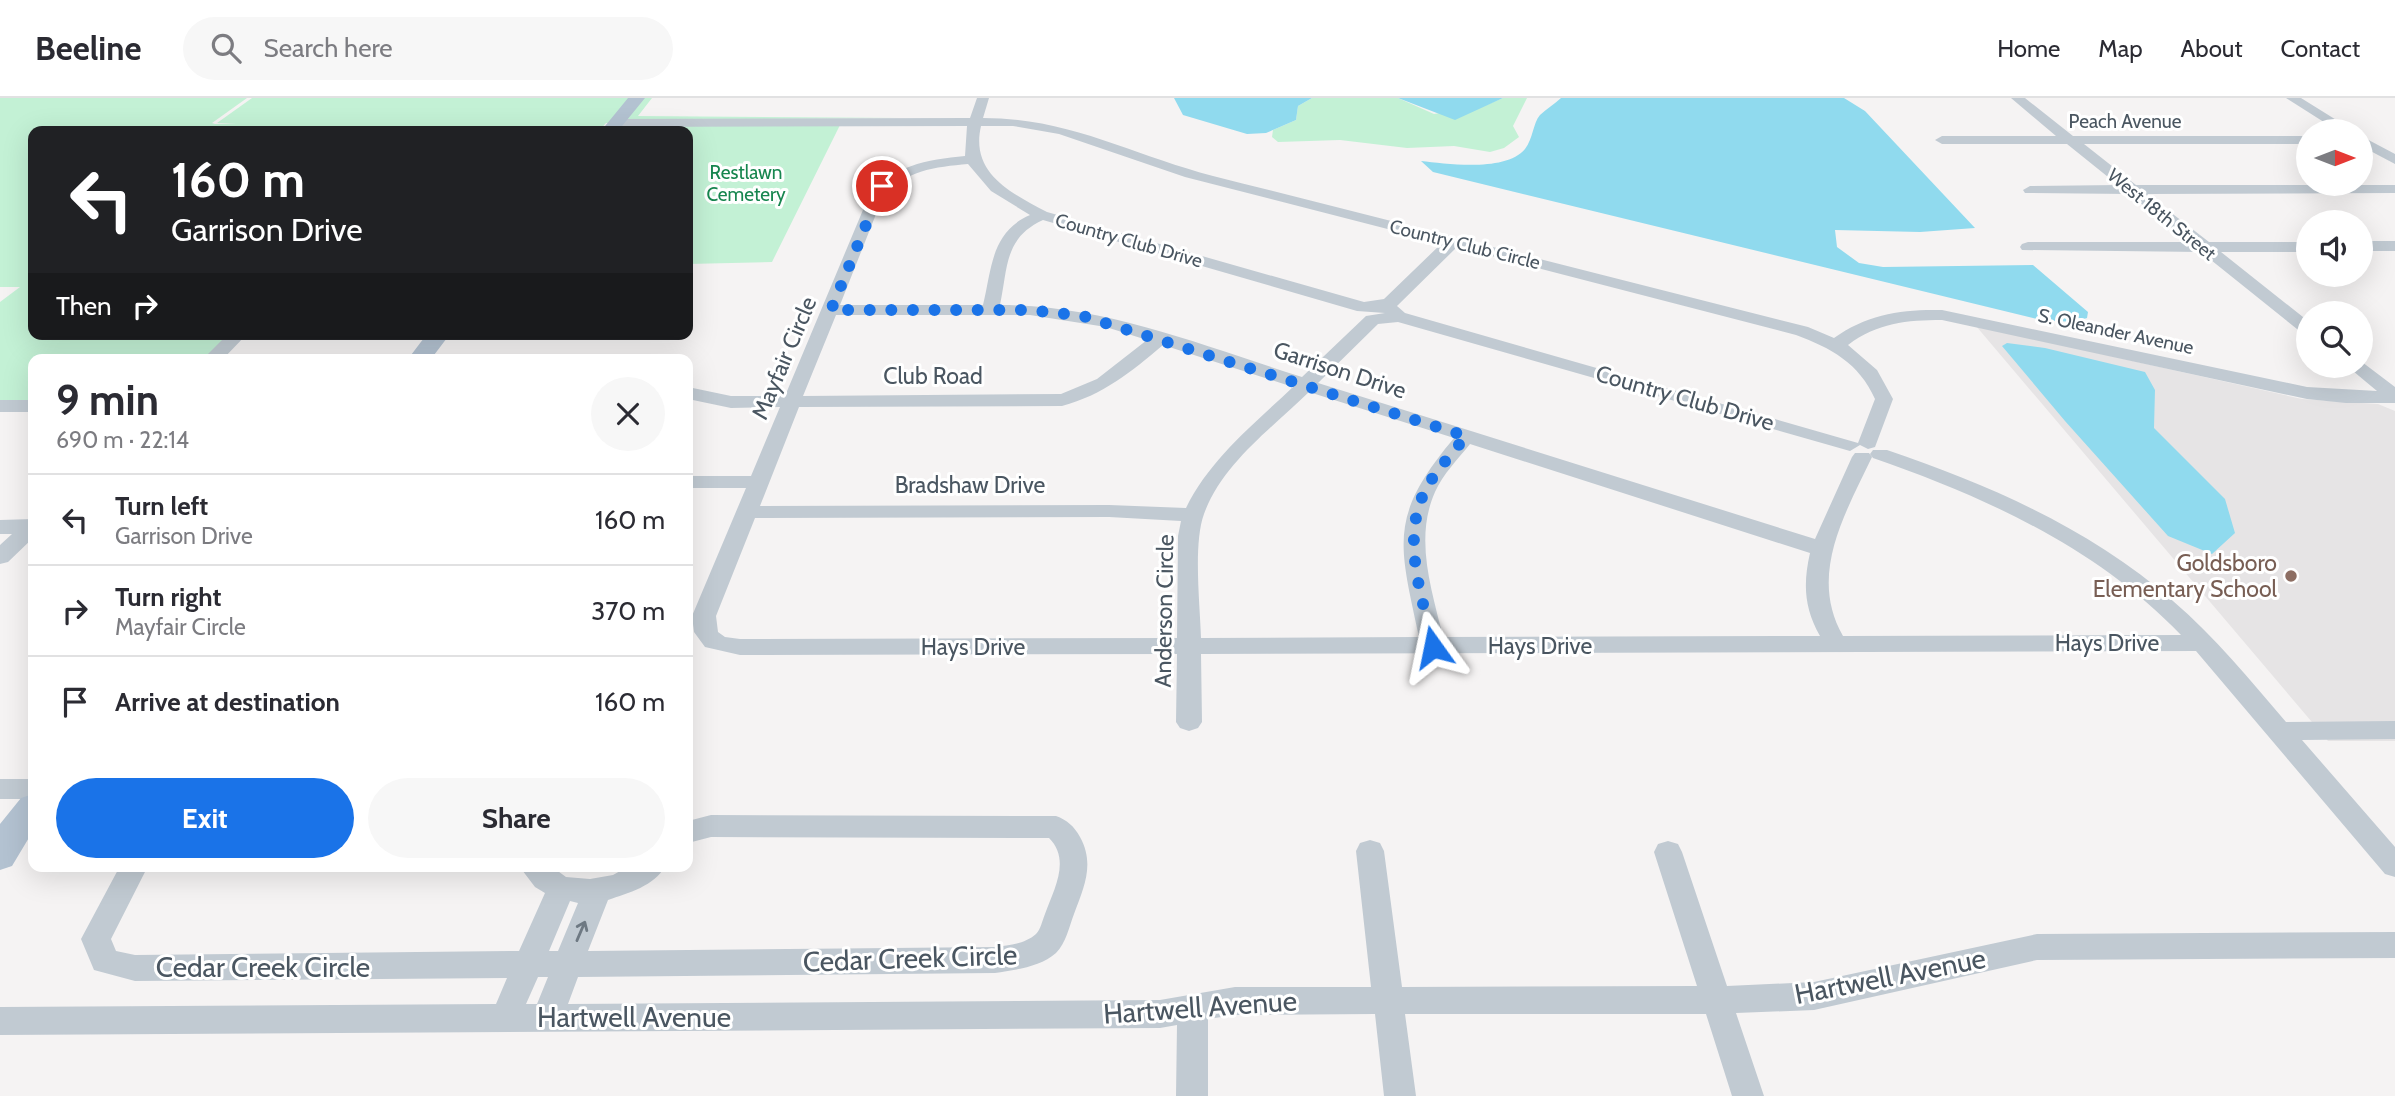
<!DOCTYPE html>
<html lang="en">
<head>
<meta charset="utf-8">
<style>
  :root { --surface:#fff; --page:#f7f7f7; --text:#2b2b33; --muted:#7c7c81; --line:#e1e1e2; --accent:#1a73e8 }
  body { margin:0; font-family:Cabin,sans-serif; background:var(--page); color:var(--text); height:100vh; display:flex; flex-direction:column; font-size:26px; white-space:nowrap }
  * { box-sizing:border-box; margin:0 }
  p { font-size:23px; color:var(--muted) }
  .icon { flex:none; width:38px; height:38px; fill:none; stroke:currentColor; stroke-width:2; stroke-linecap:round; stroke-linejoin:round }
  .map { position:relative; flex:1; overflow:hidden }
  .sheet { position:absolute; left:28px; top:256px; width:665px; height:518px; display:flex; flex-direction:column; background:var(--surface); border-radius:14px; box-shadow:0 7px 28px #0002 }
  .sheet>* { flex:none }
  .banner { position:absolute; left:28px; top:28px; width:665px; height:214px; border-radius:14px; box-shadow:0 7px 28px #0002; background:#202124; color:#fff; overflow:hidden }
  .needle { width:46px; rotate:90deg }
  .buttons { position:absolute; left:2296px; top:21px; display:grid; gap:14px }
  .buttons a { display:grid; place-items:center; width:77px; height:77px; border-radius:50%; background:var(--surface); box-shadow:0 7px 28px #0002; font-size:35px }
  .pin { position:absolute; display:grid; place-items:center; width:60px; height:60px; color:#fff; margin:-30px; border:4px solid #fff; border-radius:50%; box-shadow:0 2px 7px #0007 }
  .me { position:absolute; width:77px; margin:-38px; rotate:348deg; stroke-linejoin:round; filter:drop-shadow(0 0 5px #0008) }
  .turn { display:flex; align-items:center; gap:24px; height:147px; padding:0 28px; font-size:32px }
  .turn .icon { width:91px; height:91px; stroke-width:2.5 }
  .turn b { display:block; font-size:49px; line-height:60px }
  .then { display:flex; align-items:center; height:66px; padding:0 28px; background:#0003; gap:14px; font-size:26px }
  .round { display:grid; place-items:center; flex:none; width:74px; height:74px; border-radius:37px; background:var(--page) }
  .headline { display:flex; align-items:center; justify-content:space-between; height:119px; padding:0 28px }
  h1 { font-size:42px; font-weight:700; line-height:52px }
  .cta { display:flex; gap:14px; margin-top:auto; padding:14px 28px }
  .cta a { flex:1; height:80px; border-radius:42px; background:var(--accent); color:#fff; font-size:28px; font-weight:700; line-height:80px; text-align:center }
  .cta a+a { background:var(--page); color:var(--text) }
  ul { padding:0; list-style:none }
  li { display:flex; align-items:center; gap:21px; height:91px; padding:0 28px; border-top:2px solid var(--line) }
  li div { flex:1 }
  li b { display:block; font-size:26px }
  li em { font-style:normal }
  header { display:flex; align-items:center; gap:42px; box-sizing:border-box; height:98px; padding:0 35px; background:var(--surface); border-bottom:2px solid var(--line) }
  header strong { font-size:33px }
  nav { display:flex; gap:38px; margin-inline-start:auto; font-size:24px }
  .search { width:490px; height:63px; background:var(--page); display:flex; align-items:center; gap:18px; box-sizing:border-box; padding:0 24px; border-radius:38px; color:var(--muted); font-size:26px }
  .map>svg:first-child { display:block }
</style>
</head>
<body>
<header>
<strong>Beeline</strong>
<div class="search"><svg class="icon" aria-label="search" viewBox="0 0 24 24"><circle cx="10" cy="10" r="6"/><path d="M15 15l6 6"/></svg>Search here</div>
<nav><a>Home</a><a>Map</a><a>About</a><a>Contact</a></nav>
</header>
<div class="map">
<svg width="2395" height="998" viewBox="0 0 2395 998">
  <rect width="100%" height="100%" fill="#f5f3f3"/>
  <path fill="#e6e4e5" d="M1976,228L2302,301L2378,306L2395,313V643H2328Z"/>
  <path fill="#c3f1d5" d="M0,0H247L212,25L215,26L236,25H217L252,0H636L616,25H606L599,33H33V236H231L204,261H33V304L0,305V204L20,189H0Z
    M642,0H652L638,18L900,20L624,22Z
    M1312,0H1398L1434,16L1484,8L1503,0H1527L1513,28L1519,39L1504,50L1490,54L1454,48L1407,50L1340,42L1278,44L1272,39L1273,32L1296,22L1298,8Z
    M840,27L772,164L688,166V33H623L627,28Z"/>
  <path fill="#90daee" d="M1174,0H1312L1298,8L1296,22L1266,35L1247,36L1183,17Z
    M1398,0H1503L1455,22Z
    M1561,0H1844L1865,13L1975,130L1920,134L1835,132L1837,149L1859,165L1883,169L2033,167L2088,214L2087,220L2074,224L2041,222L1433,74L1421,63C1448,66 1506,74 1525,51C1533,41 1533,25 1540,17C1546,11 1555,6 1561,0Z
    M2007,245L2045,250L2145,274L2155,292L2154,330L2225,401L2235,435L2212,456L2168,438L2065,323L2002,248Z"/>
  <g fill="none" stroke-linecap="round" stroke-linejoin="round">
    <path fill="#c1cad2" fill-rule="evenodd" d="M977,0H989L983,20C1070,20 1132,57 1213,78C1412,128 1609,179 1808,229L1834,240C1867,216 1903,211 1942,212L2307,289L2377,293L2347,268H2361L2362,264L2395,289V305H2346L2307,301L1942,222C1907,222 1877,225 1848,247L1877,272L1893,301L1875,349L1868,351L1860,347L1850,353L1398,224L1378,226L1318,285L1815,441L1852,359L1855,355H1869L1872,359C1845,416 1808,477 1843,538L2181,537C2097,450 1986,399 1873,360L1870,356L1873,352H1887C1990,387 2091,431 2173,503C2215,539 2250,582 2286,624L2395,623V641L2302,642L2395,749V779L2385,776L2196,553L1201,556L1202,624L1198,630L1189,633L1180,630L1176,624L1177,556L740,557L705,549L694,534L692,518L746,390H688V378H751L780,309L731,310L688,301V289L731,298H785L868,100C891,67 927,62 965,58L967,28L616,29L609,25L616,21L970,20ZM981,28H1013L1059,36L1185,79L1442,145L1384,201L1364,204L1047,114C1011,95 970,75 981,28ZM968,66L991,93L1030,117C991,134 992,170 983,207H840L882,101C903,72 936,69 968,66ZM1043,122L1357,213L1385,215L1366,218L1302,279C1203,248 1105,207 1000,207C1008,169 1004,140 1043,122ZM1457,149L1796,237C1831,250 1859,265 1875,301L1858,345L1405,215L1397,208ZM836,217H1030L1106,229L1147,242L1097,281L1061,296L803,298ZM1163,247L1293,289C1254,326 1210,361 1186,410L1109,407L760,408L799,309L1062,308C1103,297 1131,274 1163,247ZM1309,294L1454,340C1388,419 1399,445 1419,539L1201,540C1200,506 1193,446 1204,416C1222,366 1272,330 1309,294ZM1470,346L1810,455C1803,486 1804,510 1820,538L1443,539C1432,492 1414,441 1435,394C1443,376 1458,361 1470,346ZM1109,419L1181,423L1178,438L1177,540L740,541L725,539L718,534L716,518L755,420Z
      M2011,0H2025L2073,38H2308V46H2084L2136,87H2395V95L2147,96L2209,144H2308V154H2221L2308,223V236L2302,235L2201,154L2022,152L2020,149L2022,146L2028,144H2189L2129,96L2025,95L2023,92L2030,88L2118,87L2067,46H1942L1935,42L1942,38H2056Z
      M2286,0H2301L2354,33H2338Z
      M2361,38L2395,56V66L2361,48Z
      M2361,143H2395V153H2361Z
      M228,236H247L223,261H203Z
      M0,302H33V314H0Z
      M33,421V440L8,464L0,466V447L12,436H0V422Z
      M0,681H33V701H0Z
      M711,717L1056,718C1067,722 1074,728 1080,739C1095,766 1084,789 1074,816C1069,829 1066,845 1056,855C1040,869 1015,872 995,875L578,879L568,906L1160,902L1235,889H1371L1356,753L1360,745L1370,742L1380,745L1384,753L1402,889L1697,888L1654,754L1658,746L1668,743L1678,746L1682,754L1727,888L1814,884L2037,836L2395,834V860L2037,862L1814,912L1736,915L1764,998H1732L1706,916H1405L1416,998H1384L1375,916L1235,917L1208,921V998H1176L1177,927L1160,930L0,937V909L496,906L507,880L135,883L94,872L81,841L120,768H148L111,841L116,853L135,857L519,853L545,795L535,789L519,768H551L566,779L590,781L613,777L629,768H665C655,788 628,795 608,802L588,853L995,849C1009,847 1025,846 1036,836C1041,831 1042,823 1045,816C1054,791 1071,762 1049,740L711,739L688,745V723ZM570,803L578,805L558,853H549ZM538,879H548L537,906H526Z"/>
    <path fill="#b3c2d1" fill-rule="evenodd" d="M628,0H645L618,33H601Z
      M427,236H450L431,261H408Z
      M33,696V733L12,768L0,772V726L21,700Z"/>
  </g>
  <defs><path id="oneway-shaft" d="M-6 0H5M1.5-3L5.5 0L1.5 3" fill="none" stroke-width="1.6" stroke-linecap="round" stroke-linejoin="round" transform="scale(1.75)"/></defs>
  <use stroke="#6e7983" href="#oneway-shaft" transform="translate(581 833) rotate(-67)"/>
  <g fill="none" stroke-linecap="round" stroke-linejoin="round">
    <path stroke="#1a73e8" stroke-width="12" stroke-dasharray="0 21.6" d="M882,88L831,212H1030L1083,218L1466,338C1452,356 1434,374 1424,395C1401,444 1423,499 1433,549"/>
  </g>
  <circle fill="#8d6e63" stroke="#fff" stroke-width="2.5" cx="2291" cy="478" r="7"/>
  <g text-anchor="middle" stroke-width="6" stroke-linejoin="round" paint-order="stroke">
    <g font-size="19" fill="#4a5661" stroke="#fff">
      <text x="2125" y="30">Peach Avenue</text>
      <text transform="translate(2162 116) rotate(39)" y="7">West 18th Street</text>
      <text transform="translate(1129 142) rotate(16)" y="7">Country Club Drive</text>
      <text transform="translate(1465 146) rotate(14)" y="7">Country Club Circle</text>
      <text transform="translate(2116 233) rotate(12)" y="7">S. Oleander Avenue</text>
    </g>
    <g font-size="19" fill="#17864f" stroke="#fff">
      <text x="746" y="81">Restlawn<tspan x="746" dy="22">Cemetery</tspan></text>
    </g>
    <g font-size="23" fill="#4a5661" stroke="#fff">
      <text transform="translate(784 260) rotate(-67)" y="8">Mayfair Circle</text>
      <text transform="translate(1340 272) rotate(18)" y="8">Garrison Drive</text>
      <text x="933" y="286">Club Road</text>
      <text transform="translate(1685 300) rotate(16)" y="8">Country Club Drive</text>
      <text x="970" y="395">Bradshaw Drive</text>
      <text transform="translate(1164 513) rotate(-89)" y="8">Anderson Circle</text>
      <text x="2107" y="553">Hays Drive</text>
      <text x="1540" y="556">Hays Drive</text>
      <text x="973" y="557">Hays Drive</text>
    </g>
    <g font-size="23" fill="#785e54" stroke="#fff" text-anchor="end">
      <text x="2277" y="473">Goldsboro<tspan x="2277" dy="26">Elementary School</tspan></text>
    </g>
    <g font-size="28" fill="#4a5661" stroke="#fff">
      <text transform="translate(910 860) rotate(-2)" y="10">Cedar Creek Circle</text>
      <text x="263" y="879">Cedar Creek Circle</text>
      <text transform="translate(1890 878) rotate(-11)" y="10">Hartwell Avenue</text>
      <text transform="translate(1200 909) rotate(-4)" y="10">Hartwell Avenue</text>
      <text x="634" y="929">Hartwell Avenue</text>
    </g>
  </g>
</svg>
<div class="buttons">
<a><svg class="needle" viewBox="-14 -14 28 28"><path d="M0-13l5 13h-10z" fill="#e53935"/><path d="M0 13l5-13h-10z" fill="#7c7c81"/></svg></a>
<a><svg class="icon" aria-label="sound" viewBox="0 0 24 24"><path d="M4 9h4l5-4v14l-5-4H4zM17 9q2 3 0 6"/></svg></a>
<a><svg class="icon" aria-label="search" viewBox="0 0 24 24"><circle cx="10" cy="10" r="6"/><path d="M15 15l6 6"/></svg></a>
</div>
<div class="pin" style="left:882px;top:88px;background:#d93025"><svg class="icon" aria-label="arrive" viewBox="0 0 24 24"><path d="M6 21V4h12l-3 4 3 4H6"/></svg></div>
<svg class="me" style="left:1433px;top:549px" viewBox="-20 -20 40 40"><path d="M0-17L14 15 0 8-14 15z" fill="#1a73e8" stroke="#fff" stroke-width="4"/></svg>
<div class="banner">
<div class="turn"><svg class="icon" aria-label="left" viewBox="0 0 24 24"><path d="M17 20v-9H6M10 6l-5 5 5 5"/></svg><div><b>160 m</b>Garrison Drive</div></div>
<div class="then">Then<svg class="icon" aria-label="right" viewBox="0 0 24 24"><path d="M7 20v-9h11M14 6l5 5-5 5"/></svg></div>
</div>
<section class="sheet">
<div class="headline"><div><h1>9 min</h1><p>690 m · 22:14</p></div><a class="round"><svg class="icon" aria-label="close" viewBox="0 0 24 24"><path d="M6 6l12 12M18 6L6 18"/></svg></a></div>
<ul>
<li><svg class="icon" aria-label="left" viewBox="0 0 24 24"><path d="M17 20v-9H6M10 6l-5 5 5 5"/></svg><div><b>Turn left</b><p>Garrison Drive</p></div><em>160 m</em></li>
<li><svg class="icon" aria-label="right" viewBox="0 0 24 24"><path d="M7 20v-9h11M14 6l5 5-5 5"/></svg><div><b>Turn right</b><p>Mayfair Circle</p></div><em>370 m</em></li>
<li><svg class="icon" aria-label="arrive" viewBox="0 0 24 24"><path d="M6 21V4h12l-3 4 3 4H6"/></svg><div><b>Arrive at destination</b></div><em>160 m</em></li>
</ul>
<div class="cta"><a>Exit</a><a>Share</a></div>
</section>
</div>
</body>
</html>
